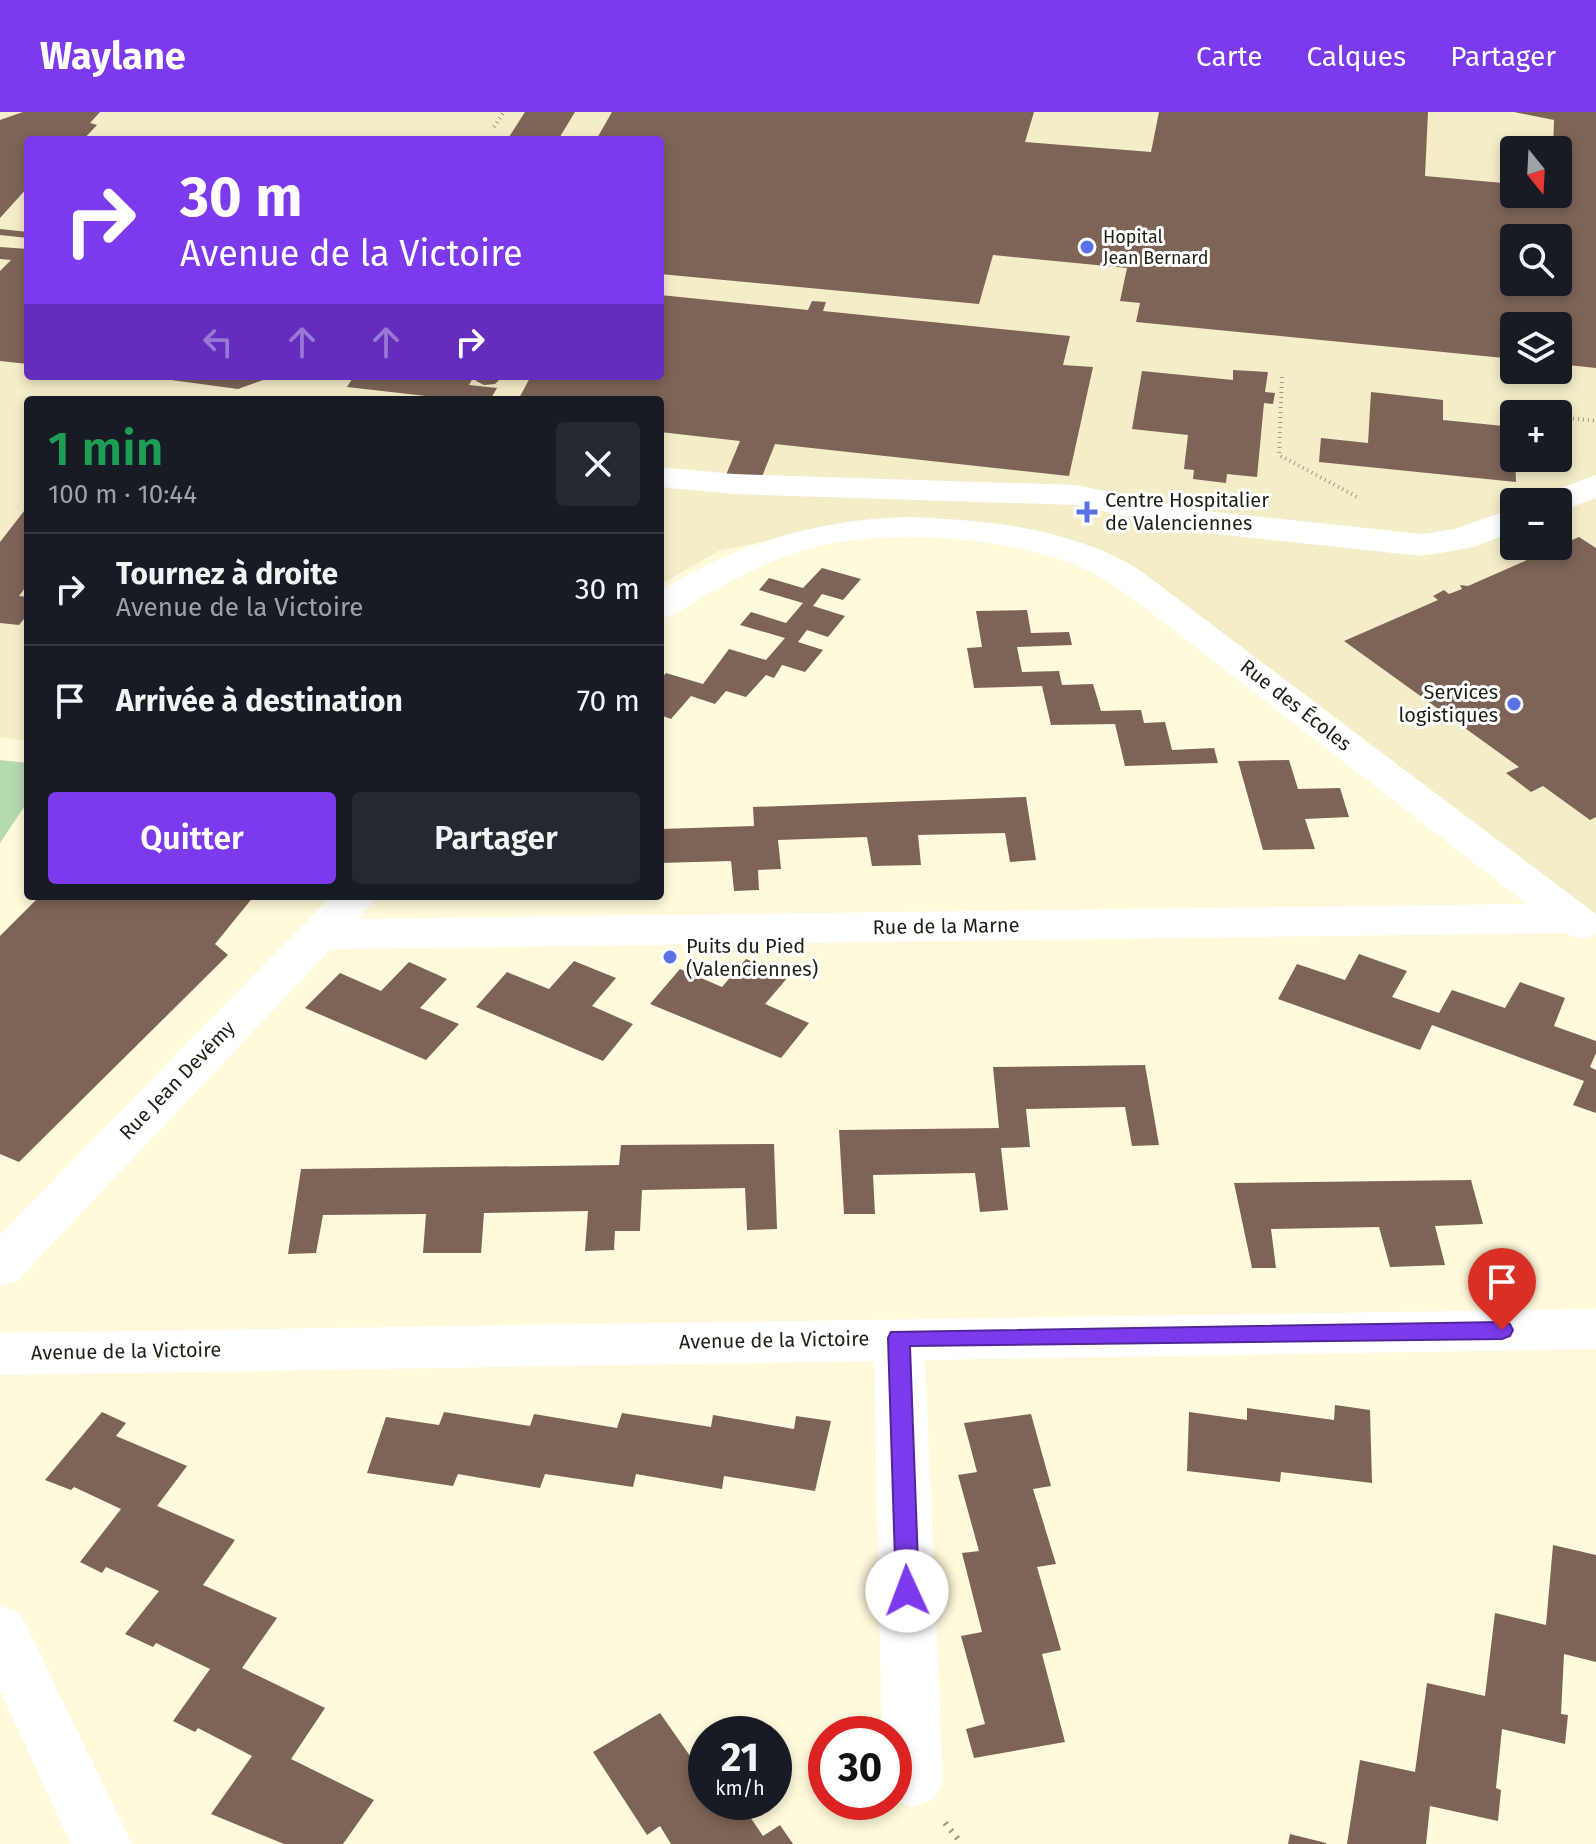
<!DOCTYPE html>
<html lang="fr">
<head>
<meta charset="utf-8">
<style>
  :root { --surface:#171b24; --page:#242831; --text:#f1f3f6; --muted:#9ea1a6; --line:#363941; --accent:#7c3aed }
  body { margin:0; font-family:"Fira Sans",sans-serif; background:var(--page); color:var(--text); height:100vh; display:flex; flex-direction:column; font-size:30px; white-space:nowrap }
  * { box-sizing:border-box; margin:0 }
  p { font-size:26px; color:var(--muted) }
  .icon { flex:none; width:44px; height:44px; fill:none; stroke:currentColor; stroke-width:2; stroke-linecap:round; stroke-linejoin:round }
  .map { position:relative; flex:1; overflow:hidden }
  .sheet { position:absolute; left:24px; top:284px; width:640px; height:504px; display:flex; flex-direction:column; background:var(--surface); border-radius:8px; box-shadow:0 4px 12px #0003 }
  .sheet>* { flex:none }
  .guide { position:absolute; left:24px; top:24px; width:640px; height:244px; border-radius:8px; box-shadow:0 4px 12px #0003; background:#7c3aed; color:#fff; overflow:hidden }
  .needle { width:52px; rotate:162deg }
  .fabs { position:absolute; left:1500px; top:24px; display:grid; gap:16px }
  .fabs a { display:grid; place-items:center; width:72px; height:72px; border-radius:8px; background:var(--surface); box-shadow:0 4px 12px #0003; font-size:40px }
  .speed { position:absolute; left:688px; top:1604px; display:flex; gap:16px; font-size:40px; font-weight:700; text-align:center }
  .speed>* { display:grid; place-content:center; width:104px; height:104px; border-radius:50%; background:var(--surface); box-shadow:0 4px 12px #0003; line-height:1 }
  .speed small { font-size:20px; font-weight:400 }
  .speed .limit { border:12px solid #d22; background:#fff; color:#111 }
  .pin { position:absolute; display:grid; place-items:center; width:68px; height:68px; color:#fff; margin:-82px -34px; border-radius:50% 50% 50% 0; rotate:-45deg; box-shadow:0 0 8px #0007 }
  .pin .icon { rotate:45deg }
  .me { position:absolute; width:88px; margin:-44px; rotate:358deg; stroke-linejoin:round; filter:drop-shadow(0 0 6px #0008) }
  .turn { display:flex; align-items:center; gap:28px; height:168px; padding:0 24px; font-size:36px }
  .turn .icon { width:104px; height:104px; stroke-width:2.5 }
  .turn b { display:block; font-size:56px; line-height:68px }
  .lanes { display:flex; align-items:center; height:76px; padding:0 24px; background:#0003; justify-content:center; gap:40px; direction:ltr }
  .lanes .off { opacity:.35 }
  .round { display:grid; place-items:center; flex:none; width:84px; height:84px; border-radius:8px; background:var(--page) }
  .headline { display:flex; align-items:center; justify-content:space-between; height:136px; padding:0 24px }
  h1 { font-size:48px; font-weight:600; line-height:60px; color:#1e9e55 }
  .primary-button { display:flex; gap:16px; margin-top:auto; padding:16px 24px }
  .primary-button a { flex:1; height:92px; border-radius:8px; background:var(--accent); color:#fff; font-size:32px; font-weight:600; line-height:92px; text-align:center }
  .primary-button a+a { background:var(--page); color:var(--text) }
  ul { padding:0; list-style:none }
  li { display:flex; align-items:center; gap:24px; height:112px; padding:0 24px; border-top:2px solid var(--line) }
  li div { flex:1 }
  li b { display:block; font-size:30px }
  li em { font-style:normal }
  header { display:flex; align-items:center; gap:48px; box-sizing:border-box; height:112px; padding:0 40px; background:var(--accent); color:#fff }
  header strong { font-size:38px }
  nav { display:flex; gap:44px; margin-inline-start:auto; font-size:28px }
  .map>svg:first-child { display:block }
</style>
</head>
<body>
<header>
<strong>Waylane</strong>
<nav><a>Carte</a><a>Calques</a><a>Partager</a></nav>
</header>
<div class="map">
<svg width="1596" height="1732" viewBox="0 0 1596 1732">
  <rect width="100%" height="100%" fill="#fffadc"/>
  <path fill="#f3edc8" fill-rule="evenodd" d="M0,0H1596V811L1077,438L889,411L768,429L718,439L660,473V288H28V629L0,625ZM28,28H660V264H28ZM1514,38H1558V82H1514ZM1514,126H1558V170H1514ZM1514,214H1558V258H1514ZM1514,302H1558V346H1514ZM1514,390H1558V434H1514Z"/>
  <path fill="#b6dab0" d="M0,648L28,651V689L0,731Z"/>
  <path fill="#7d6457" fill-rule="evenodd" d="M23,0H100L90,11L97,13L83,28H28V75L0,106V8Z
    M525,0H575L558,28H507Z
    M612,0H1034L1025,30L1151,40L1159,0H1428L1425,64L1514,72V82H1558V38H1553L1554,8L1514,0H1596V256L1558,252V214H1514V247L1136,210L1140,191L1120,189L1127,156L993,143L979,192L660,162V28H596ZM1514,126H1558V170H1514Z
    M0,117L28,120V126L0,123Z
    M0,135L28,137V252L0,249V159L11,148L0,147Z
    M660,183L808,198L812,189L826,190L823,199L1070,224L1063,253L1093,255L1069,364L775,332L761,367L726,363L740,329L660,320V288H518L531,264H660Z
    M1233,258L1268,260L1265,280L1275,281L1273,292L1264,291L1257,365L1227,362L1226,371L1193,367L1194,358L1184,357L1188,323L1132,317L1142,259L1233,268Z
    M142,264H274L238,277Z
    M354,264H474L469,273L497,276L490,288H461L347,275Z
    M478,264H499L500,267L495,272L484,273L476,269Z
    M1371,280L1443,288V308L1514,315L1516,370L1319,350L1321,326L1368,331Z
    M28,394V472L19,484L28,485V502L19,513L0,511V430Z
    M1579,425L1596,436V705L1590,708L1543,674L1531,680L1506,661L1519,655L1344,529L1438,488L1433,484L1444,478L1449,482L1462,477L1460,473L1468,474Z
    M822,456L861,467L843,488L822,482L813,494L845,504L828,525L807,518L798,530L823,538L805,560L782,553L774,566L766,563L746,585L726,579L715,592L691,584L671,607L660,603V568L666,561L703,572L729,537L766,548L785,526L740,513L751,500L786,511L803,491L759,478L769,466L803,476Z
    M1027,498L1031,521L1069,520L1072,533L1017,535L1022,560L1059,559L1062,573L1093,572L1101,599L1141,598L1144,611L1165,610L1172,638L1214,636L1218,651L1125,654L1115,612L1051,613L1042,574L974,576L967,536L982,535L976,499Z
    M1289,648L1298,677L1340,676L1349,705L1305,707L1315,737L1263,738L1238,649Z
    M1026,685L1036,748L1010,750L1005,721L918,723L921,753L872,754L867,725L778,728L781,757L758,758L759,778L734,779L731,749L660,751V717L754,714L753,695Z
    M40,784H254L215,832L228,843L19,1050L0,1042V824Z
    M1359,842L1407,859L1392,885L1439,901L1452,878L1505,896L1520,870L1565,886L1554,914L1596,929V941L1590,955L1596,958V1001L1573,993L1584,969L1432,913L1420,938L1278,887L1297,852L1345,868Z
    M746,847L789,864L765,892L809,911L781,946L650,892L680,857L722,875Z
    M574,849L616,866L592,894L633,912L603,949L476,895L507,860L549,877Z
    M409,850L447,867L420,896L459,912L426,948L305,896L340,861L381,879Z
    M1145,953L1159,1033L1132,1034L1125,995L1026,997L1030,1035L1001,1036L1008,1098L980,1100L975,1061L873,1063L875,1102H844L839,1018L999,1016L993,955Z
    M774,1032L777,1117L747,1118L745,1076L642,1078L640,1119H615L614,1138L585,1139L588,1099L484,1101L481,1141H423L426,1102L323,1103L316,1141L288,1142L301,1057L619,1053L621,1033Z
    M1471,1068L1483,1112L1435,1114L1445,1153L1390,1155L1379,1115L1271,1117L1276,1156H1252L1234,1071Z
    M1335,1293L1370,1298L1372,1371L1281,1360L1280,1370L1187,1359L1189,1300L1247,1308V1296L1334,1308Z
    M102,1300L126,1311L116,1324L187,1354L157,1394L235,1428L203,1473L277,1506L242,1556L325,1596L291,1647L374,1688L343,1732H284L211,1702L252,1644L198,1616L195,1620L173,1609L210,1557L156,1531L153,1535L125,1522L159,1479L106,1455L102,1461L80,1450L121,1397L74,1375L71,1378L45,1368Z
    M444,1300L530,1314L534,1302L617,1316L622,1301L711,1315L713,1303L794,1317L796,1304L831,1309L815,1379L724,1364L722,1377L636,1362L633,1375L545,1362L540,1376L458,1362L453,1374L367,1361L386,1305L439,1313Z
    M1031,1302L1051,1374L1033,1377L1056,1452L1037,1455L1061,1538L1042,1542L1065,1630L974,1646L966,1617L985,1612L961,1524L982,1520L962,1441L979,1439L958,1363L977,1360L964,1311Z
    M1553,1433L1596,1443V1550L1564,1542L1561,1602L1568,1603L1565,1632L1502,1617L1496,1676L1501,1678L1498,1709L1430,1694L1426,1732H1347L1360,1648L1415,1660L1427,1571L1485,1584L1495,1501L1546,1513Z
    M660,1601L695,1651L706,1644V1690H740L763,1724L780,1713L793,1732H671L660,1714L647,1723L593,1640Z
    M1290,1722L1326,1731V1732H1288Z"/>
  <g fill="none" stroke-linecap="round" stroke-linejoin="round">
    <path stroke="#9b9882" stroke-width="4" stroke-dasharray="1 4" stroke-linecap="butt" d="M494,15L504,0
      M1282,265L1279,343L1359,386
      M1558,305L1596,309"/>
    <path stroke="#9b9882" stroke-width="6" stroke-dasharray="2 7" stroke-linecap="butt" d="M945,1711L962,1732"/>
    <path fill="#fff" fill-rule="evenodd" d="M660,355L734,362L1076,373L1196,398L1422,422L1455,417L1514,396V419L1475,435L1422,444L1196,420L1076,393L734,382L660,375Z
      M1596,363V386L1558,400V390H1537L1543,383Z
      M910,405C988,408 1070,416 1138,457L1596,802V822L1581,827L1564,821L331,837L17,1169L0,1174V1123L331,784H377L359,807L1527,792L1135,488C1115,474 1094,460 1071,451C997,424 887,416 811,436C761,450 716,476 673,503L660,506V479C738,431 818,407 910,405Z
      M1596,1197V1237L925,1248L943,1668L934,1687L913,1695L894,1688V1622H882L874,1249L0,1263V1221Z
      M0,1494L20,1501L132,1732H71L0,1579Z"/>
  </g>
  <path fill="#7c3aed" stroke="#51269a" stroke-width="2" d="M1502,1210L1510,1212L1513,1218L1510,1224L1502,1227L910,1234L919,1479L915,1486L907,1489L899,1486L896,1479L888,1226L891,1220Z"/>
  <g fill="#5a72e8" stroke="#fff" stroke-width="3">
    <circle cx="1087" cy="135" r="8"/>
    <path d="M1083 388h8v8h8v8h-8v8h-8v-8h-8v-8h8z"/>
    <circle cx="1514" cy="592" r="8"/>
    <circle cx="670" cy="845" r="8"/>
  </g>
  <g text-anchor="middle" stroke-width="6" stroke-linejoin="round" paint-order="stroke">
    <g font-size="18" fill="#201e14" stroke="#fff" text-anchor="start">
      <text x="1103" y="131">Hopital<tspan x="1103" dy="21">Jean Bernard</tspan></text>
    </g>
    <g font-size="20" fill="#201e14" stroke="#fff" text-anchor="start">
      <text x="1105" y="395">Centre Hospitalier<tspan x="1105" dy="23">de Valenciennes</tspan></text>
      <text x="1498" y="587" text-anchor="end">Services<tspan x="1498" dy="23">logistiques</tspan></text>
      <text x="686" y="841">Puits du Pied<tspan x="686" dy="23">(Valenciennes)</tspan></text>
    </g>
    <g font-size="20" fill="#201e14" stroke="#fff">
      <text transform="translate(1296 593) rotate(38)" y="7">Rue des Écoles</text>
      <text transform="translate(946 814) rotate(-1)" y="7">Rue de la Marne</text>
      <text transform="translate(177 968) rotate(-46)" y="7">Rue Jean Devémy</text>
      <text transform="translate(774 1228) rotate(-1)" y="7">Avenue de la Victoire</text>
      <text transform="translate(126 1239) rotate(-1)" y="7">Avenue de la Victoire</text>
    </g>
  </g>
</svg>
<div class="fabs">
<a><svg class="needle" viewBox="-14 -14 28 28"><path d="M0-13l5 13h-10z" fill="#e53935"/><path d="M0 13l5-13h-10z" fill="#9ea1a6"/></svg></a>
<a><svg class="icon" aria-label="search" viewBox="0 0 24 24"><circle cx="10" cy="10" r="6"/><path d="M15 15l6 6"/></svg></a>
<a><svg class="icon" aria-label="layers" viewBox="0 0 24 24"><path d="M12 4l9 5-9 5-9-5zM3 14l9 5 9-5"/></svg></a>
<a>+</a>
<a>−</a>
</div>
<div class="speed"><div>21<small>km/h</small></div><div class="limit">30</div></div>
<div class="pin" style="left:1502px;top:1218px;background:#d93025"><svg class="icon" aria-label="arrive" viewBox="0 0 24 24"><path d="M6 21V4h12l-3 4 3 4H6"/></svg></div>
<svg class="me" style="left:907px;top:1479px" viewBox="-20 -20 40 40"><circle r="19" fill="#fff"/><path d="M0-13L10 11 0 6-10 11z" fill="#7c3aed"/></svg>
<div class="guide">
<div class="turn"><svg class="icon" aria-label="right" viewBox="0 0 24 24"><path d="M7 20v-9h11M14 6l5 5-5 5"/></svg><div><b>30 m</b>Avenue de la Victoire</div></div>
<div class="lanes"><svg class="icon off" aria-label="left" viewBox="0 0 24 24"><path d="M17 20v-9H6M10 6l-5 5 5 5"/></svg><svg class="icon off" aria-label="ahead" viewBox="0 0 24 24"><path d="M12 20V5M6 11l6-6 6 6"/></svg><svg class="icon off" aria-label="ahead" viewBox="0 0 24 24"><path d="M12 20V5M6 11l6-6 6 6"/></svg><svg class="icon" aria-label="right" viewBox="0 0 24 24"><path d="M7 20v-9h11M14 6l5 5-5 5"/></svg></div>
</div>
<section class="sheet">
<div class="headline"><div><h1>1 min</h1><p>100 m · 10:44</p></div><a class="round"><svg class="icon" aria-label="close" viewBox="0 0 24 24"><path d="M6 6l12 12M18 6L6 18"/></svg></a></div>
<ul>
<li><svg class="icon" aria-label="right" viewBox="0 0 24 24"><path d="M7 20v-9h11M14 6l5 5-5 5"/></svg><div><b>Tournez à droite</b><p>Avenue de la Victoire</p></div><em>30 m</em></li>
<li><svg class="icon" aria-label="arrive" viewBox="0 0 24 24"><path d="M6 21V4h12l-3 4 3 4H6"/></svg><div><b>Arrivée à destination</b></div><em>70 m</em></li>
</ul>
<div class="primary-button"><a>Quitter</a><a>Partager</a></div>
</section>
</div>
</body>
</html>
